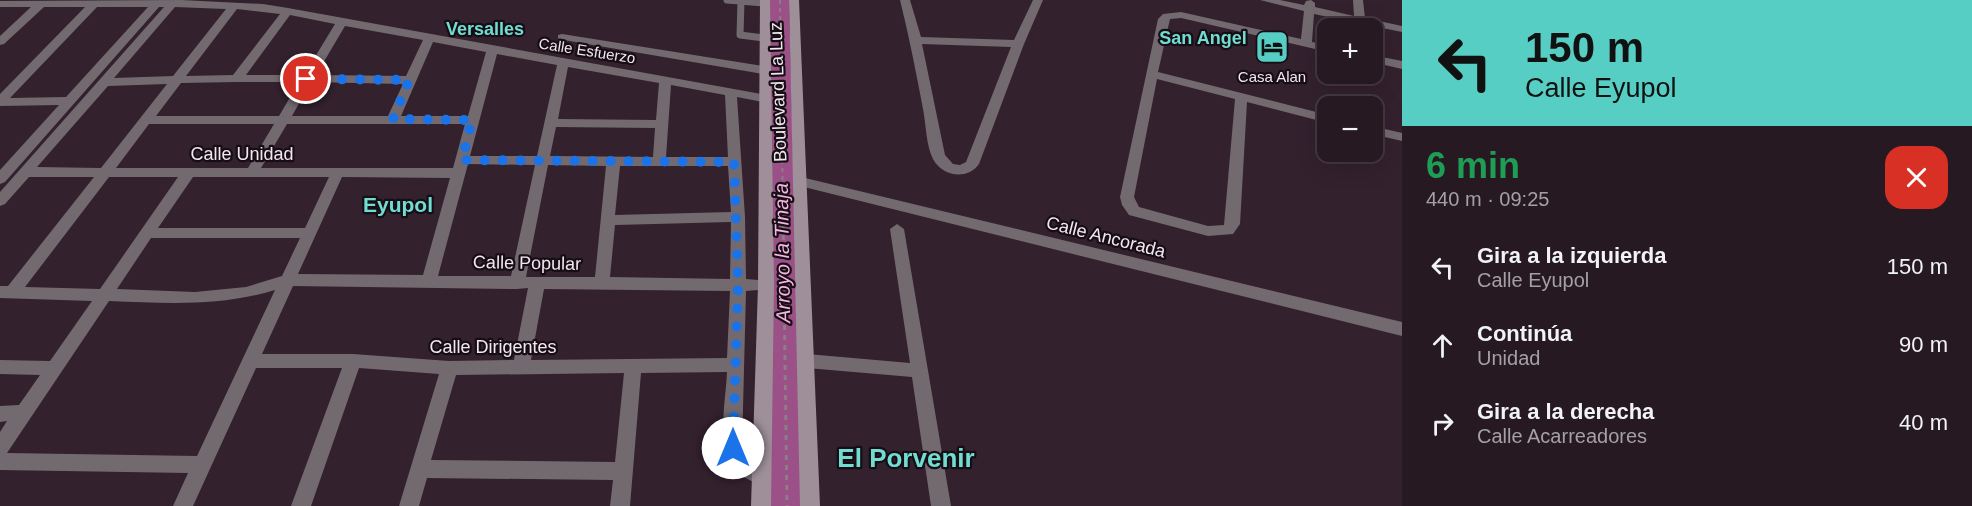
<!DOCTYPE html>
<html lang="es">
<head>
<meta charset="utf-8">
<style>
  :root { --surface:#261922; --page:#32262f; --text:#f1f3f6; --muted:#a4a0a5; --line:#423840 }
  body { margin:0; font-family:Arial,sans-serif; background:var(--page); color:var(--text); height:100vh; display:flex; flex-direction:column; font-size:22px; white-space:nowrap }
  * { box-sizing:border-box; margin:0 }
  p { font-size:20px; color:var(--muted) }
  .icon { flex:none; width:33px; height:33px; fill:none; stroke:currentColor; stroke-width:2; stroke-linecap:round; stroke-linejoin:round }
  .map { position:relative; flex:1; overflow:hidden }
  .details { display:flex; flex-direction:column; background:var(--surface); width:570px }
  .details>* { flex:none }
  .hud { background:#56cec4; color:#111; overflow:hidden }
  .tools { position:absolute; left:1317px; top:18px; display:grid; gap:12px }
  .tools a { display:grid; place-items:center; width:66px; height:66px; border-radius:12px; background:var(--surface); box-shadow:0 6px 24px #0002,0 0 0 2px var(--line); font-size:30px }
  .pin { position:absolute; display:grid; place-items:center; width:51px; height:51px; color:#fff; margin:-26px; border:3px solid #fff; border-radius:50%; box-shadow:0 2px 6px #0007 }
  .me { position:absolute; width:66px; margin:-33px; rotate:0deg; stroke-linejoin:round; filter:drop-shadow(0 0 4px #0008) }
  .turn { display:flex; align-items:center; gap:21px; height:126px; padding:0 24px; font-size:27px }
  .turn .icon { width:78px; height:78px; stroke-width:2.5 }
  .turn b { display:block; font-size:42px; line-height:51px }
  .round { display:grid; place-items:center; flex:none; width:63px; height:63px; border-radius:18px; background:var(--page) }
  .overview { display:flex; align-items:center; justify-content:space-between; height:102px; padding:0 24px }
  h1 { font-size:36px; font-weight:700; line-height:45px; color:#1e9e55 }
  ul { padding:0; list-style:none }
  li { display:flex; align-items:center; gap:18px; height:78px; padding:0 24px }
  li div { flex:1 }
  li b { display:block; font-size:22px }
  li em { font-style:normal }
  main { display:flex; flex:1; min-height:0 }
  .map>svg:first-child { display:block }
</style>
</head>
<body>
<main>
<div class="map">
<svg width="1402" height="506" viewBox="0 0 1402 506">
  <rect width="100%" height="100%" fill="#33212e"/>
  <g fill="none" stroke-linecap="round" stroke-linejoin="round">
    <path fill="#9b5088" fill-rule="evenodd" d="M769,0H789L802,506H768Z"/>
    <path stroke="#8c7d87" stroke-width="2" stroke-dasharray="4 4" stroke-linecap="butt" d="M780,0L783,216"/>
    <path stroke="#8c7d87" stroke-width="3" stroke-dasharray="5 5" stroke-linecap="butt" d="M783,215L787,506"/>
    <path stroke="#736a70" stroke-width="7" d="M727,0L764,3
      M741,1L740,35L764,38"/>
    <path fill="#736a70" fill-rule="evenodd" d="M181,0L263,4L288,8L767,95L769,98L763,102L737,97L745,217L746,279L771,281L774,285L771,289L746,291L742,448C748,463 765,463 771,477L769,483L762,486C753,482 736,474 730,466C717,445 726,397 727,372L641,373L630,506H610L613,480L427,478L419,506H399L439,374L359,368L311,506H291L342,368H256L193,506H173L188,473L0,470V432L7,421L0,422V406L19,405L40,375L0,374V360L50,361L92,301L0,298V286H8L94,177H29L5,204L0,206V192L164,7H159L5,182L0,184V170L59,105L0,106V94L85,7H44L4,44L0,45V36L31,7H0V1ZM97,7H148L66,97L10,98ZM175,7L226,9L173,76L114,78ZM237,9L280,14L233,75L186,76ZM290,15L335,24L304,75H246ZM345,26L423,40L406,76L316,75ZM433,42L486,52L468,116H401ZM497,54L557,65L537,156H470ZM568,67L659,83L656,120L558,119ZM237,82H299L279,116H156L181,83ZM311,82L403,84L388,116H292ZM167,84L101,168L37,167L108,86ZM671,85L725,95L728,157H666ZM149,124H274L248,168H116ZM287,124H465L453,168H261ZM556,127L655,128L653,157L550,156ZM468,164L535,165L511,276H438ZM548,165L606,166L595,277H526ZM620,166H728L731,212L615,215ZM109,177H178L100,289L25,287ZM193,177H329L305,228H158ZM342,177L450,178L423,275L298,274ZM731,222L730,279L610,277L615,225ZM151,238H300L282,276L246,287L195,292L117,289ZM293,286L517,289L528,288L514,360L449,361L353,354H262ZM544,289L730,291L727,358L531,360ZM275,290L197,456L7,453L109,301C166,303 220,307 275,290ZM624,373L615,462L431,460L456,375Z
      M900,0H910L921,37L1014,40L1033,0H1043L1024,44L979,164C967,181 942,176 933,159C926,145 926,124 923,109C916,72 909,36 900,0ZM922,44L1011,47L966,162L960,165L953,164L945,155Z
      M1260,0H1280L1304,5L1306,1L1311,0L1315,3V7L1354,16L1353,0H1363L1365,18L1402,26V32L1314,14L1312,42L1328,45V52L1181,18L1170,19L1158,72L1328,115V123L1247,102L1240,224L1233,234L1208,236L1129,215L1122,205L1120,197L1158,19L1163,14L1181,12L1301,39L1304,11ZM1157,79L1235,99L1224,225L1208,226L1139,207L1134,197Z
      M562,34L763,66L769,70L763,74L558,39V35Z
      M1372,55L1402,61V69L1372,62Z
      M1372,126L1402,133V141L1372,134Z
      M801,177L1402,322V336L796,185L794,182L796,179Z
      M897,224L904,229L951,506H931L912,377L807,368L801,366L799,361L801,356L807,354L910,363L890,229Z"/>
    <path fill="#9e8f99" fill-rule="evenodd" d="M760,0H770L774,285L771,506H751L758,285Z
      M789,0H799L820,506H800Z"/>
  </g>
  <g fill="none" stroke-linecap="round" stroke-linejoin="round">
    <path stroke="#1a73e8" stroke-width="10" stroke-dasharray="0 18" d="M306,79L409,80L393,119L472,120L462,160L734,162L738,285L733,448"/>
  </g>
  <defs>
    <g id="hotel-square" transform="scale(1.725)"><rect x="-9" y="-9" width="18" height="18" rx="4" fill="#56cec4" stroke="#160e14"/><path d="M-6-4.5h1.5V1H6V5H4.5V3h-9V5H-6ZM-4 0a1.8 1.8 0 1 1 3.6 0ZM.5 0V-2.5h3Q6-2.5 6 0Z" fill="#111"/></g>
  </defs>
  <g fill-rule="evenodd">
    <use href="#hotel-square" x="1272" y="47"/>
  </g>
  <g text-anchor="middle" stroke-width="4.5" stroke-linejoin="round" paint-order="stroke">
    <g font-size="15" fill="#f3e7ef" stroke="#160e14">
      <text transform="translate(587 51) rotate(9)" y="5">Calle Esfuerzo</text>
    </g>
    <g font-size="15" fill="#f3e7ef" stroke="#160e14">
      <text x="1272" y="82">Casa Alan</text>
    </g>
    <g font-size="18" font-weight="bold" fill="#71dcd2" stroke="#160e14">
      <text x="485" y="35">Versalles</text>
      <text x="1203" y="44">San Angel</text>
    </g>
    <g font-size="18" fill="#f3e7ef" stroke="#160e14">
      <text transform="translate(778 92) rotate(-92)" y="6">Boulevard La Luz</text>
      <text x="242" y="160">Calle Unidad</text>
      <text transform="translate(1106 237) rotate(14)" y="6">Calle Ancorada</text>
      <text transform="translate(527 263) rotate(1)" y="6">Calle Popular</text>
      <text x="493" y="353">Calle Dirigentes</text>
    </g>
    <g font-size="20" font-style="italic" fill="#f5b6e2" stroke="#160e14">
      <text transform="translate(782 253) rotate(-91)" y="7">Arroyo la Tinaja</text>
    </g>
    <g font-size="21" font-weight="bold" fill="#71dcd2" stroke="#160e14">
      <text x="398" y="212">Eyupol</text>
    </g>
    <g font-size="26" font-weight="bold" fill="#71dcd2" stroke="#160e14">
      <text x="906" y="467">El Porvenir</text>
    </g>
  </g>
</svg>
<div class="tools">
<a>+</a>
<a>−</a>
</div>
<div class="pin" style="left:306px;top:79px;background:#d93025"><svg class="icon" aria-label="arrive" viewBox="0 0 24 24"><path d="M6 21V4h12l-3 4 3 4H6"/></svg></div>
<svg class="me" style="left:733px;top:448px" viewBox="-20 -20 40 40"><circle r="19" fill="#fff"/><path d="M0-13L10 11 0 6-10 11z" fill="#1a73e8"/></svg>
</div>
<section class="details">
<div class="hud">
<div class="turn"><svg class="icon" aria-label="left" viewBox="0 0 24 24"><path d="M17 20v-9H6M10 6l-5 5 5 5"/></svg><div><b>150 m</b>Calle Eyupol</div></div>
</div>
<div class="overview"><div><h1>6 min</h1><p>440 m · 09:25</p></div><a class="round" style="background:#d93025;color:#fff"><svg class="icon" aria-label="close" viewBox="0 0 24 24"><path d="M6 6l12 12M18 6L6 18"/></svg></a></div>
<ul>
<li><svg class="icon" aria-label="left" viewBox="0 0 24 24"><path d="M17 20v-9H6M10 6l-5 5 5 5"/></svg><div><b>Gira a la izquierda</b><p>Calle Eyupol</p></div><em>150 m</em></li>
<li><svg class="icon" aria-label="ahead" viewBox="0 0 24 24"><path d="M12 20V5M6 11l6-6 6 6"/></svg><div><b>Continúa</b><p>Unidad</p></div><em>90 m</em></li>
<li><svg class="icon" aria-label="right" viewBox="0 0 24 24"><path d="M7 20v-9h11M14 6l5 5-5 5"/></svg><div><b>Gira a la derecha</b><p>Calle Acarreadores</p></div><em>40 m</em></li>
</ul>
</section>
</main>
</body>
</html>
